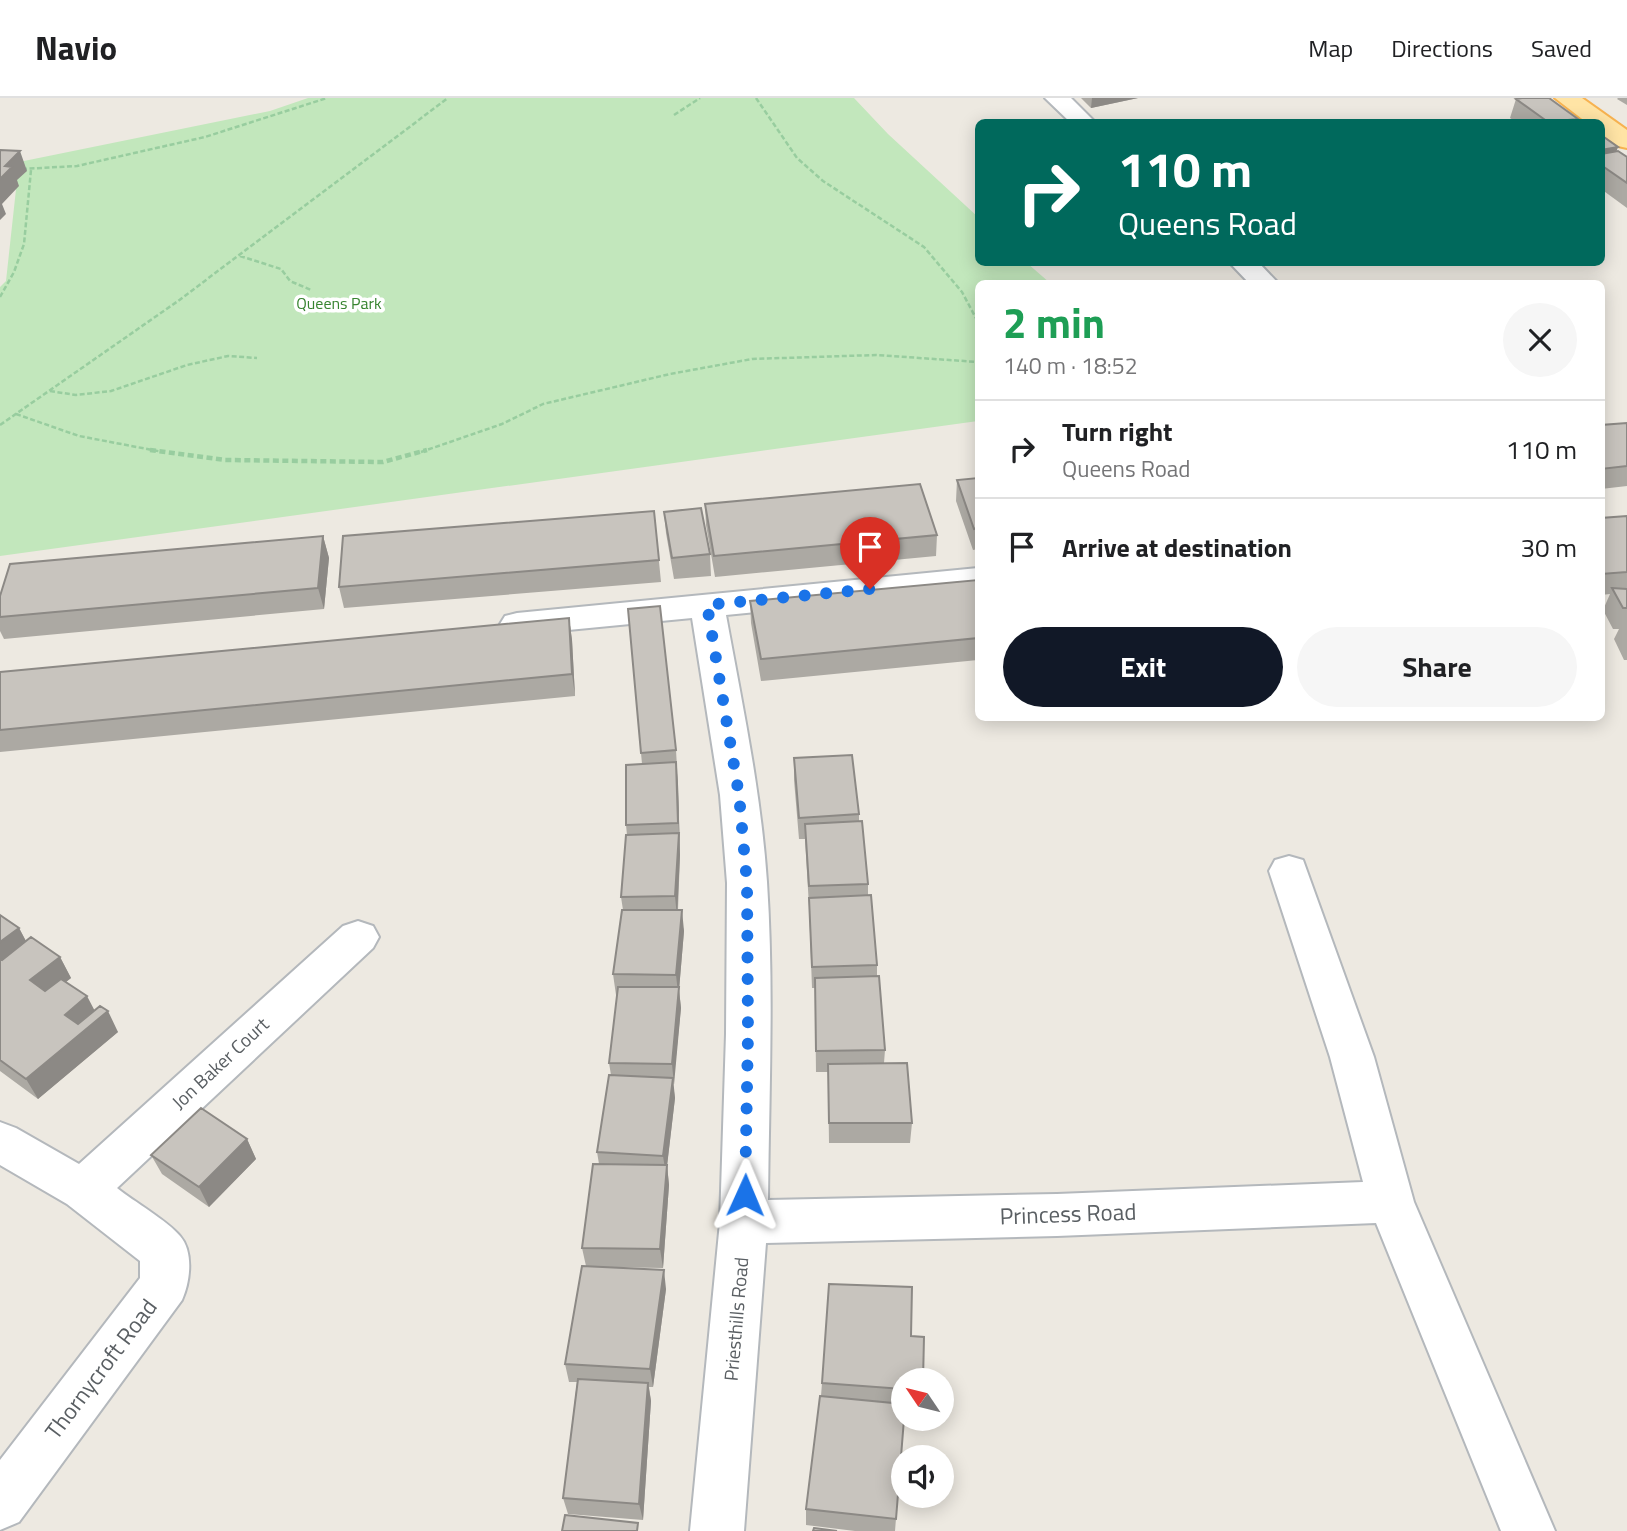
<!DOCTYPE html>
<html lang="en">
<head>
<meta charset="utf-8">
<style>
  :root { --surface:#fff; --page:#f6f6f6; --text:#202124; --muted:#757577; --line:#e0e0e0; --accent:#111827 }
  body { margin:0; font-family:"Titillium Web",sans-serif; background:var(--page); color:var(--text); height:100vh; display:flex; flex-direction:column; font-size:26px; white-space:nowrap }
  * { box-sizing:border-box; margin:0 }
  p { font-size:23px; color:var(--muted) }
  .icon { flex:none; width:38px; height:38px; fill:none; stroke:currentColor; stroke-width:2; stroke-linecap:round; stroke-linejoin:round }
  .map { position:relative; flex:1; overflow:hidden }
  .drawer { position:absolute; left:975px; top:182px; width:630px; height:441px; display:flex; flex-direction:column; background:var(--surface); border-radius:10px; box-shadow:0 4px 18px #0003 }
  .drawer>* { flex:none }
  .hud { position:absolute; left:975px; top:21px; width:630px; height:147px; border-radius:10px; box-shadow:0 4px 18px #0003; background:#00695c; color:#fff; overflow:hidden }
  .needle { width:46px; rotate:305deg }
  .fabs { position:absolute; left:891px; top:1270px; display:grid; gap:14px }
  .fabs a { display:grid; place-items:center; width:63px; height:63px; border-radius:50%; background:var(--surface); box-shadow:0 4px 18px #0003; font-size:35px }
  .pin { position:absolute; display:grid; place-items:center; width:60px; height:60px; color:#fff; margin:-72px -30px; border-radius:50% 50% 50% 0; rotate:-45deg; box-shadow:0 0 7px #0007 }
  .pin .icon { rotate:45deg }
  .me { position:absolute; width:77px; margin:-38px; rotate:1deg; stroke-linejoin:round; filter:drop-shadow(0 0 5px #0008) }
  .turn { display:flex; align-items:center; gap:24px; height:147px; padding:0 28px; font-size:32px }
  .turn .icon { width:91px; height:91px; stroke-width:2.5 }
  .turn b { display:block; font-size:49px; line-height:60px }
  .round { display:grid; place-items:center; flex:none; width:74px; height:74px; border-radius:37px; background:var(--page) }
  .overview { display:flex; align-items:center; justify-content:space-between; height:119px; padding:0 28px }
  h1 { font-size:42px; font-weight:700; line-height:52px; color:#1e9e55 }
  .action { display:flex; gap:14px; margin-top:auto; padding:14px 28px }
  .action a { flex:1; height:80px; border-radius:42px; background:var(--accent); color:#fff; font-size:28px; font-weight:700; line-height:80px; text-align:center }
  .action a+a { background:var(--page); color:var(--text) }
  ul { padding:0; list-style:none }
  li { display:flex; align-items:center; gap:21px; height:98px; padding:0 28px; border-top:2px solid var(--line) }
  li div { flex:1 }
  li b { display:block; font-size:26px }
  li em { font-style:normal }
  header { display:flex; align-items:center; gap:42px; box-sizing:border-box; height:98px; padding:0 35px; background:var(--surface); border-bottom:2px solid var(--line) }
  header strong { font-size:33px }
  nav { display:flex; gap:38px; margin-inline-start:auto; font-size:24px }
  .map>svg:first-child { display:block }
</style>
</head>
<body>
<header>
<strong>Navio</strong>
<nav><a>Map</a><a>Directions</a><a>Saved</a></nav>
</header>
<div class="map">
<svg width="1627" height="1433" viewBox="0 0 1627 1433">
  <rect width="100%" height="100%" fill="#ede9e1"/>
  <path fill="#c2e7bc" d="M308,0H854L888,36L978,119V164L1027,165L1050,185L978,186V323L0,458V189L6,183L19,64L270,13Z"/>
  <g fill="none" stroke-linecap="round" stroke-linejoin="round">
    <g stroke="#b4b8bc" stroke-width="4">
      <path id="minor" d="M1045,0H1071L1095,24H1070Z
        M1229,164H1258L1279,186H1250Z
        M978,470V492L726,517C742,605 761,694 767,784C774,890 769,997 768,1102L1057,1096L1363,1084L1330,959L1269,773L1275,762L1289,758L1303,762L1374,959L1414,1104L1555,1433H1501L1376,1125L1057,1138L766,1145L744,1433H690L720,1124L726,936L727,785L720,697L692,520L517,537L505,534L500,526L505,518L517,515Z
        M358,823L373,828L379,839L373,850L117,1090C133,1103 168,1123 180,1138C194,1154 190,1184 182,1202L19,1424L0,1432V1362L140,1180V1163L67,1106L0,1067V1024L16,1030L79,1066L343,828Z"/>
    </g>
    <g stroke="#f7b250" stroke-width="4">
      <path id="major" d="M1555,0H1582L1627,32V50L1618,48L1601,36V24H1586Z"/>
    </g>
    <path stroke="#98cd9f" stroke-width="2.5" stroke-dasharray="5 2.5" stroke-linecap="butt" d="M756,0L797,60L823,83L924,149L962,194L978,224
      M674,17L700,0
      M22,71L77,68L205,39L327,0
      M240,158L281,171L290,183L311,192
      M0,199L14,174L24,146L31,72
      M50,293L76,297L111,293L187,267L228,258L257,260
      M16,316L79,338L163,354
      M0,327L178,203L448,0
      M421,354L502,326L543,306L670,276L752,261L876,257L978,264"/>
    <path stroke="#98cd9f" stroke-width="4.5" stroke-dasharray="6 3.5" stroke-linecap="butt" d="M150,352L225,362L383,364L427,352"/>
    <use href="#minor" fill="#fff" fill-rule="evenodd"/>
    <use href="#major" fill="#ffe4a5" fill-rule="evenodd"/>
  </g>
  <path fill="#aca9a3" d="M1081,0H1138L1091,10Z
    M1618,0H1627V7L1617,1Z
    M1516,1L1578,21L1577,24H1516L1510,20Z
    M1601,37L1618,49L1616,53L1627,59V110L1601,91Z
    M1627,325V388L1601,391V327Z
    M978,380V451L973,452L956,403L957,382Z
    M705,406L937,437L936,458L715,479L706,427Z
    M654,413L661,484L344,510L339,489Z
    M664,414L710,456L711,478L674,481L666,435Z
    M1627,418V562H1624L1614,541L1619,531H1613L1603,512L1610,496L1601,497V420Z
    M323,438L329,460L324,511L4,541L0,533V498Z
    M978,482V562L761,583L751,525L750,503Z
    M628,511L676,652L678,686L680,757L678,812L684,833L679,892L681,910L673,987L675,1000L667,1067L669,1087L663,1170L602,1169L666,1191L653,1289H649L651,1303L643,1422L568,1416L563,1400L577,1284H569L565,1266L586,1168L582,1150L599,1066L597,1054L611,977L609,965L617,897H616L613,876L623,812L621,799L627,737L626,727L642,666Z
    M569,520L572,542L575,598L0,654V574Z
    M794,660L859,716V724L868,786V797L877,867V878L885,952L884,965L912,1025L910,1045H829L828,974H816L815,890H812L809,808L805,741H799L794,682Z
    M0,817L19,830L26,843L60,859L71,880L66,884L94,912L118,934L38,1001L0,973Z
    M247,1041L256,1061L209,1109L162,1076L151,1057Z
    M903,1283V1321H904L895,1433H855L806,1427V1411L821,1298L822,1285Z"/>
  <path fill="#8c8985" d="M1092,0H1138L1091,10Z
    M1578,21L1577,24H1553Z
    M1618,49L1611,68L1601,67V52Z
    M20,53L27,73L17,82L19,88L2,106L6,116L0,122V81L5,68Z
    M323,438L329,460L324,511L318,490Z
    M569,520L572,542L575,598L572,576Z
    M676,664L678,686L680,757L677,819L675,798L679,736Z
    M682,812L684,833L679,892L681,910L674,987L672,966L678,895L676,877Z
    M19,830L30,851L0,874V844Z
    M60,859L71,880L42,903L30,882Z
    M87,898L98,919L76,937L65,917Z
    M108,913L118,934L38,1001L26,981Z
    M673,980L675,1000L666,1077L663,1058Z
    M247,1041L256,1061L209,1109L199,1089Z
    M667,1067L669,1087L663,1170L660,1151Z
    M664,1172L666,1191L653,1289L650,1271Z
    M648,1285L651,1303L643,1422L639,1406Z"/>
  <path fill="#c8c4be" stroke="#8c8985" stroke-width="2" d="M1522,0H1549L1578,21L1548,24L1516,1Z
    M1601,37L1618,49L1601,52Z
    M0,52L20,53L5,68L12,69L0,81Z
    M1618,53L1627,59V85L1601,67V56Z
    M1627,325V368L1601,371V327Z
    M978,380V430L974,431L957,382Z
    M920,386L937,437L714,458L705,406Z
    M701,410L710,456L672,460L664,414Z
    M654,413L659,462L339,489L343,438Z
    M1627,418V474L1601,476V420Z
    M323,438L318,490L0,519V498L10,466Z
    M978,482V540L761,561L750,503Z
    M1612,490L1627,491V510H1623Z
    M660,508L676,652L641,655L628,511Z
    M569,520L572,576L0,632V574Z
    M852,657L859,716L799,720L794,660Z
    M676,664L678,725L626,727V667Z
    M862,723L868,786L809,788L805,726Z
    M679,735L675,798L621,799L626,737Z
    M871,797L877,867L812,869L809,800Z
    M622,812H682L676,877L613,876Z
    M0,817L19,830L0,844Z
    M31,839L60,859L30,882L45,893L61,881L87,898L65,917L78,926L100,908L108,913L26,981L0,962V861L2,862Z
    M879,878L885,952L816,953L815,880Z
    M618,889H679L672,966L609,965Z
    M907,965L912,1025H829L828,966Z
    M609,977L673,980L663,1058L597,1054Z
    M201,1010L247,1041L199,1089L151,1057Z
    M593,1066L667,1067L660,1151L582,1150Z
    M582,1168L664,1172L650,1271L565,1266Z
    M829,1186L912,1189L911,1238L924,1239L923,1283H903V1291L822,1285Z
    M578,1281L648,1285L639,1406L563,1400Z
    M820,1298L903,1306V1321H904L896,1421L806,1411Z
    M565,1417L638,1425L637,1433H562Z
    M814,1430L837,1433H813Z"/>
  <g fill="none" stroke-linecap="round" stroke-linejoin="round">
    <path stroke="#1a73e8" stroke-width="12" stroke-dasharray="0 21.6" d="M745,1097L748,936L747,785L739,697L707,507L870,491"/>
  </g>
  <g text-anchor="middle" stroke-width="7" stroke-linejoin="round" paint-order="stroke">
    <g font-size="16" fill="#378430" stroke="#fff">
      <text x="339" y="211">Queens Park</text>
    </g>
    <g font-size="19" fill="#5a5f63" stroke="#fff">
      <text transform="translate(220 965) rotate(-43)" y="7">Jon Baker Court</text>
      <text transform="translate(736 1221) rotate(-85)" y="7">Priesthills Road</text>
    </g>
    <g font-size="23" fill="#5a5f63" stroke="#fff">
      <text transform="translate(1068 1116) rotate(-2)" y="8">Princess Road</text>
      <text transform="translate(101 1271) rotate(-53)" y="8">Thornycroft Road</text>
    </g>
  </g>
</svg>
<div class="fabs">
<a><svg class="needle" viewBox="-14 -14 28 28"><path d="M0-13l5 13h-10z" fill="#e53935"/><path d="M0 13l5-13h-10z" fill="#757577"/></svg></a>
<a><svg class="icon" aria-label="sound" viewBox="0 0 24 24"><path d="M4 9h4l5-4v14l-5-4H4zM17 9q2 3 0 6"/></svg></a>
</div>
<div class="pin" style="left:870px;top:491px;background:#d93025"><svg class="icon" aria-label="arrive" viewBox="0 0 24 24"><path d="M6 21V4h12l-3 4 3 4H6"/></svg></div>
<svg class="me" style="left:745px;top:1097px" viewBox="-20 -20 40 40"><path d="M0-17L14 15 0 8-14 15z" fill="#1a73e8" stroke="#fff" stroke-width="4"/></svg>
<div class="hud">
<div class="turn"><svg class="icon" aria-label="right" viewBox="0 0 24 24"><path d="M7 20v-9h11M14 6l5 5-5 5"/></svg><div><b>110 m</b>Queens Road</div></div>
</div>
<section class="drawer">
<div class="overview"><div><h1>2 min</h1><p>140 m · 18:52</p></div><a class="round"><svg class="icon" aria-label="close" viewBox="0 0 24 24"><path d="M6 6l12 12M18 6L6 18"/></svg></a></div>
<ul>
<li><svg class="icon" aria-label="right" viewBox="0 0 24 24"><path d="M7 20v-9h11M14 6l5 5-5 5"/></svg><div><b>Turn right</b><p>Queens Road</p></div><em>110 m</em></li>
<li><svg class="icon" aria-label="arrive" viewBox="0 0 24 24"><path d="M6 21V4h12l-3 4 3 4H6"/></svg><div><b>Arrive at destination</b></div><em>30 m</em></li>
</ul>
<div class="action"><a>Exit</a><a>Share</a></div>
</section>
</div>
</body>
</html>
